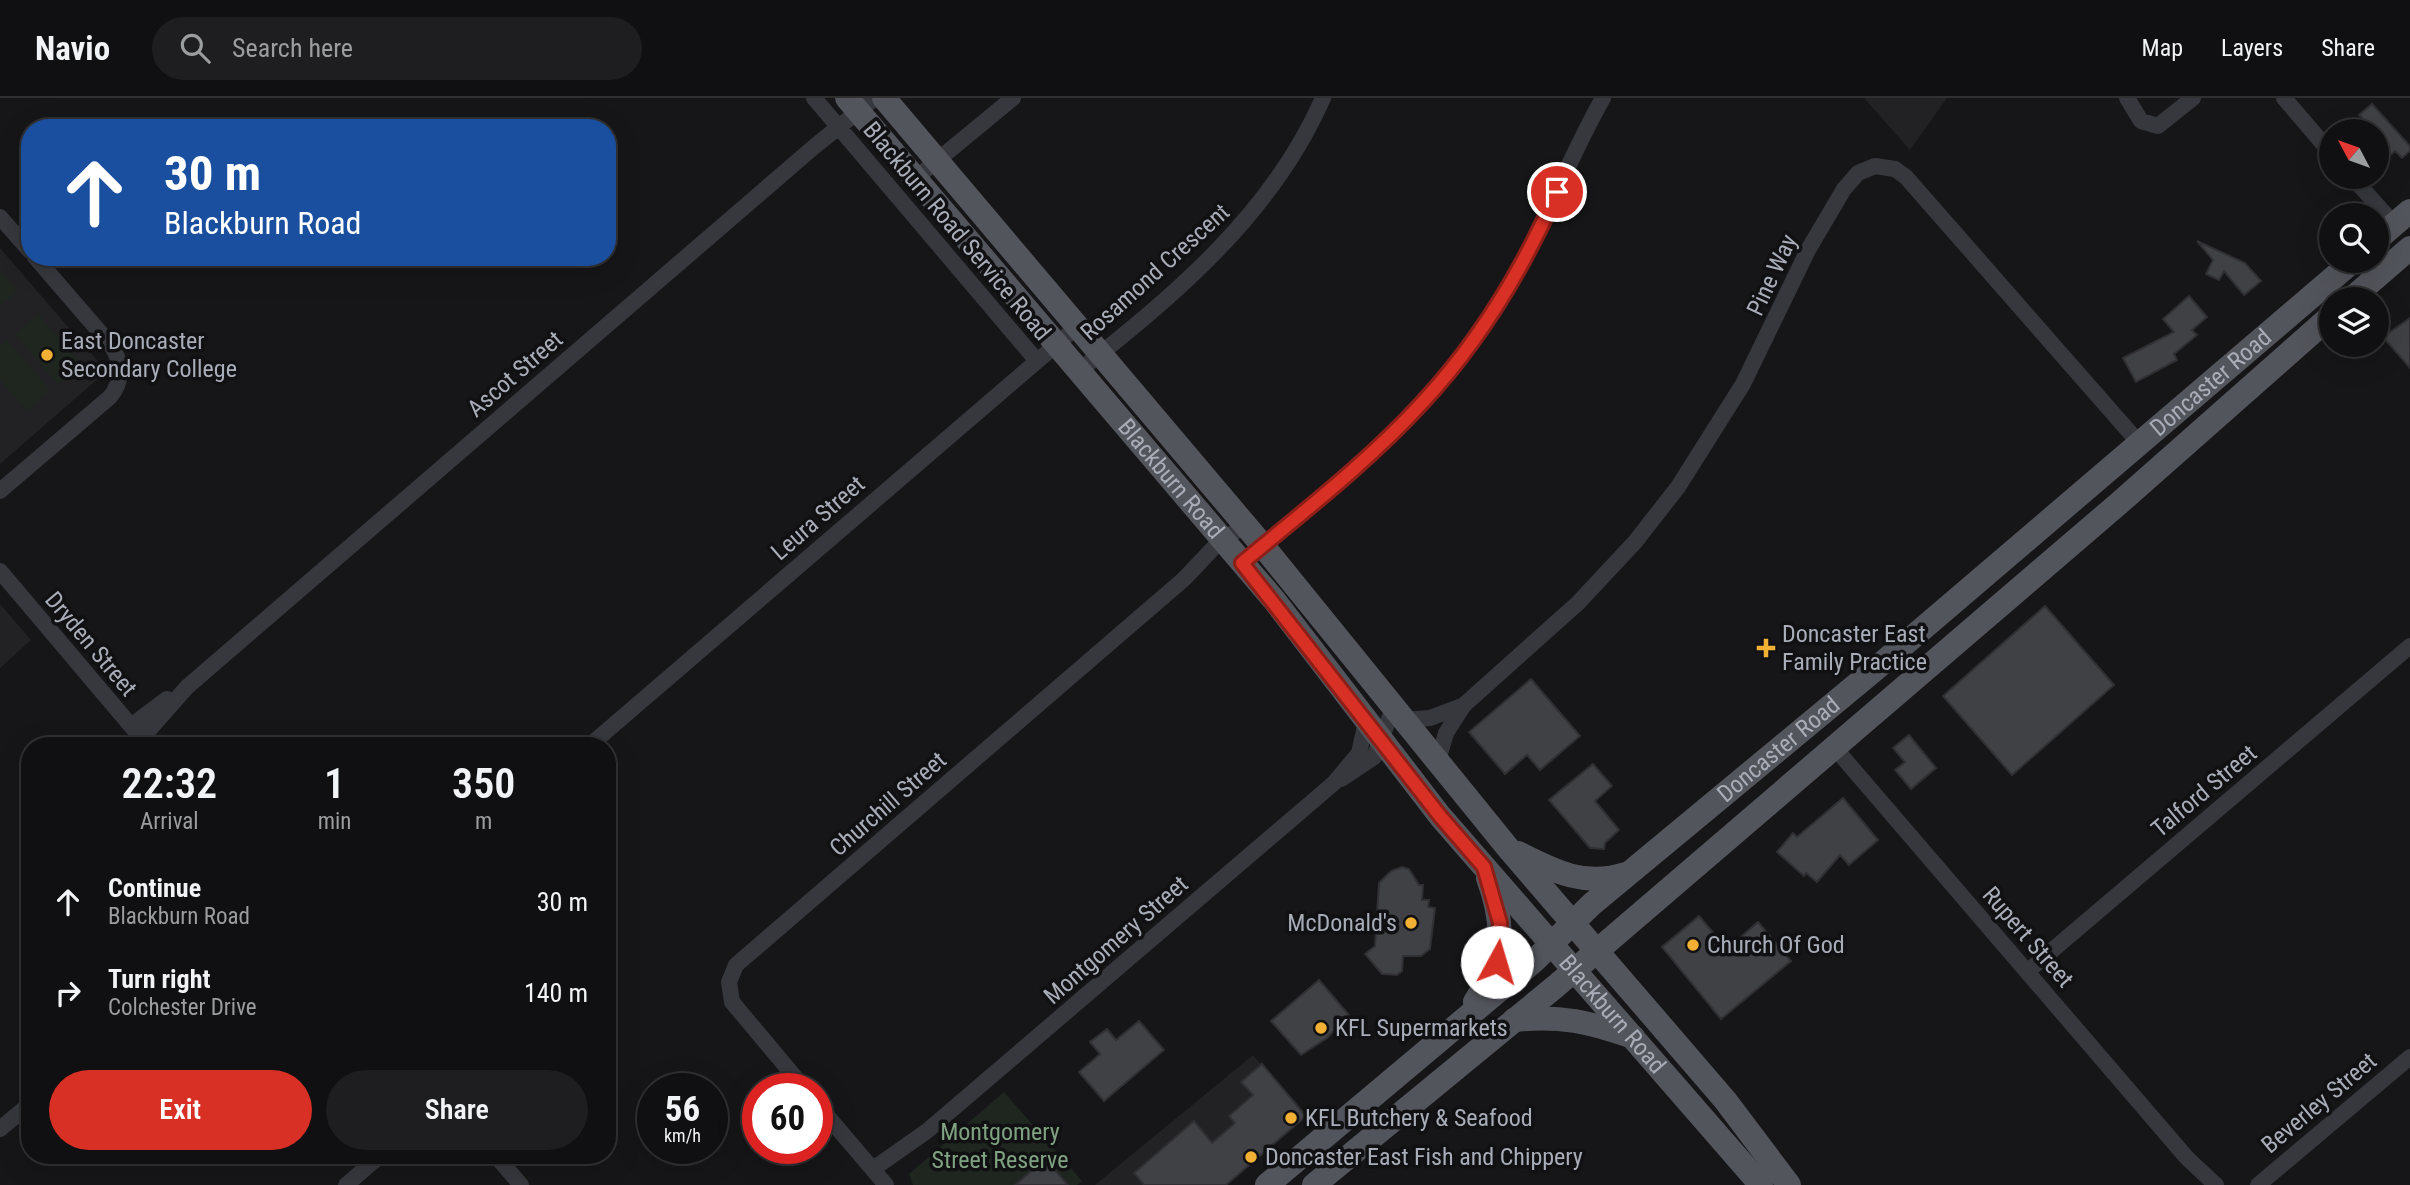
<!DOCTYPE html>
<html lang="en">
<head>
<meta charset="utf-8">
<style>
  :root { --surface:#101012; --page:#1e1e20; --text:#f1f3f6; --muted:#9c9d9f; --line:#303032; --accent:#d93025 }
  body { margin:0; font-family:"Roboto Condensed",sans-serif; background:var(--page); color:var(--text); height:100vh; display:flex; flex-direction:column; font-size:26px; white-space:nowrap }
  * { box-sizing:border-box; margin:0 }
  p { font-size:23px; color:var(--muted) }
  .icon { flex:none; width:38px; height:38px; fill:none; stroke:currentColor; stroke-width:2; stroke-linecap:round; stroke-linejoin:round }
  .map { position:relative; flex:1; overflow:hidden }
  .side { position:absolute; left:21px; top:639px; width:595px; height:427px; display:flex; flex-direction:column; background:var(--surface); border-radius:28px; box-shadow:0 7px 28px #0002,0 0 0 2px var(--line) }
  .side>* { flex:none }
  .hud { position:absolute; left:21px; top:21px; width:595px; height:147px; border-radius:28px; box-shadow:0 7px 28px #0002,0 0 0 2px var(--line); background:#1a4fa0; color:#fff; overflow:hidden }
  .needle { width:46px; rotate:311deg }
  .controls { position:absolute; left:2319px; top:21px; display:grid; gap:14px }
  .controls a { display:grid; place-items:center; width:70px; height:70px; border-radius:50%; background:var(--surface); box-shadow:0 7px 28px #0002,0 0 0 2px var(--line); font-size:35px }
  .speed { position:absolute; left:637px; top:975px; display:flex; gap:14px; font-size:35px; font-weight:700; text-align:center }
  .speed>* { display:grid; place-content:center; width:91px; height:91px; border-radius:50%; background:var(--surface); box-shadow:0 7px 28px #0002,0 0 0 2px var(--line); line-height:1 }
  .speed small { font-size:18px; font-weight:400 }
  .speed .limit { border:10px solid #d22; background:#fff; color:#111 }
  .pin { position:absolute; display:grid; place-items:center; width:60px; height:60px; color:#fff; margin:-30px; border:4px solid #fff; border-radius:50%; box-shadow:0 2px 7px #0007 }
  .me { position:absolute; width:77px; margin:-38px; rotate:6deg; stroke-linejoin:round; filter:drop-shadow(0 0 5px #0008) }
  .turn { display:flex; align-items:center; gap:24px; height:147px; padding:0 28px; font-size:32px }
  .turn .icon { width:91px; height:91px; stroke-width:2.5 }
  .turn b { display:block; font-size:49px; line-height:60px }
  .eta { display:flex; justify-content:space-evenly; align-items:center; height:119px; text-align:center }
  .eta b { font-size:42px; font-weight:600; line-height:49px }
  .button { display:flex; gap:14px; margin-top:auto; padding:14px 28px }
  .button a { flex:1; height:80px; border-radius:42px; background:var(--accent); color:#fff; font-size:28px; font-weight:600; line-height:80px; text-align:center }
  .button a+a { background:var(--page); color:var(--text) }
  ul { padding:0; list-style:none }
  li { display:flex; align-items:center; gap:21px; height:91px; padding:0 28px }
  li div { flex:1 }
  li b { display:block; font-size:26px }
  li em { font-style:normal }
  header { display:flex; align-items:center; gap:42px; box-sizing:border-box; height:98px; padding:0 35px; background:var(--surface); border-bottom:2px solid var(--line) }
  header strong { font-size:33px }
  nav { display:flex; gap:38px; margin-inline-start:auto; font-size:24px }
  .search { width:490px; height:63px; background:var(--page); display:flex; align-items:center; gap:18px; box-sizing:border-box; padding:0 24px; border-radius:38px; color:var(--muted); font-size:26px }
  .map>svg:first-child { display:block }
</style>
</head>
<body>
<header>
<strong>Navio</strong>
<div class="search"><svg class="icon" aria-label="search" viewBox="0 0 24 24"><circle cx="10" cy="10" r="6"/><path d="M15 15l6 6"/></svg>Search here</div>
<nav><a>Map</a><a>Layers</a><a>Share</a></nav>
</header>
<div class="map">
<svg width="2410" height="1087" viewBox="0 0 2410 1087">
  <rect width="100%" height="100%" fill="#161618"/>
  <path fill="#222225" d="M1864,0H1947L1910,52Z
    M0,150L101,267L100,279L0,366Z
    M0,506L31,542L0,570Z
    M1253,957L1306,1018L1226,1087H1095Z"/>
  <path fill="#1e261f" d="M0,173L18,193L0,208Z
    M38,216L81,266L58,286L15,236Z
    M7,242L50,292L27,313L0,282V248Z
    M1004,994L1082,1083L1077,1087H913L909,1076Z"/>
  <path fill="#404145" stroke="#303034" stroke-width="2" d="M2372,6L2410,48V53L2402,60L2395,53L2388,59L2376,46V33H2353L2364,22L2359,17Z
    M2197,143L2245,165L2261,183L2244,197L2224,173L2219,182L2206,176L2213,162Z
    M2189,198L2207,219L2192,232L2197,237L2174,256L2177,262L2136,284L2123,260L2174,234L2163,221Z
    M2410,220V270L2383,239Z
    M2045,508L2114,587L2012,677L1943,598Z
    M1531,581L1580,638L1540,672L1527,657L1505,676L1469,634Z
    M1909,637L1936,670L1911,691L1895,672L1905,664L1893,650Z
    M1593,666L1612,688L1595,703L1619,732L1605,745L1604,751L1590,750L1549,702Z
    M1843,700L1878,742L1849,767L1840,757L1817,784L1806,775L1804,778L1777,754L1793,735L1797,739Z
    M1402,769L1409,771L1419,787H1423L1422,802H1429L1428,809L1435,810L1430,851L1421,858H1403L1402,873L1397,877L1382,876L1365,856L1375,848L1379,785L1391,773Z
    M1699,818L1727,851L1758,824L1791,863L1721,921L1662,849Z
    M1319,882L1349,917L1327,940L1301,957L1271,923Z
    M1139,923L1164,952L1104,1003L1079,974L1100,956L1090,944L1107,931L1116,942Z
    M1262,966L1306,1018L1226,1087H1144L1134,1075L1194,1023L1212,1045L1235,1025L1229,1018L1253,997L1241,984Z
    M1045,1061L1068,1087H1015Z"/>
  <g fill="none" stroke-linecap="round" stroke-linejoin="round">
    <path stroke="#37383d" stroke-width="16" d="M814,0L1037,263
      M2127,0L2141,23L2158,28L2193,0
      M2284,0L2331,55
      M2352,79L2395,127
      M916,80L1013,0
      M0,119L30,153
      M1080,272C1177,195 1272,116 1323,0
      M0,393L110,299C124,282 122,264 111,247L35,159
      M1242,465C1338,386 1437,307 1502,200C1541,136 1566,65 1603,0
      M0,473L148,648
      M1403,622L1430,620L1462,608
      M131,628L167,601
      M142,640L187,589L815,48L875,0
      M589,648L1078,228
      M1834,649L2187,1060L2216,1087
      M1438,663L1446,635L1464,607L1578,505L1635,444L1678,389L1743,286L1808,152L1844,91L1858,75L1875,68L1895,71L1906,79L2140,346
      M1341,681L1374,659L1393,611
      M2028,873L2410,548
      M804,990L732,904L729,884L736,867L1184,481L1222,441L1246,428
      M817,1006L886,1087
      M0,1031L30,1006
      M495,1057L521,1087
      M873,1071L927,1033L1334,685L1359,655L1366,624
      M346,1087L381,1057
      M2258,1087L2410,959"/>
    <g stroke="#53555c" stroke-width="24">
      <path id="s1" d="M847,0L1274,502L1440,718L1761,1087"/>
      <path d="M884,0L1263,448L1508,750L1725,1002L1789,1087"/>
      <path d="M2376,142L2410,113"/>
      <path d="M2351,201L2410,150"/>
      <path d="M1518,755C1555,774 1585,789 1626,776"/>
      <path d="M1475,904C1504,858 1506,830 1488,780"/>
      <path d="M1514,922C1561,917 1589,924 1633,939"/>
      <path id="s2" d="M1267,1087L1535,862L1592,806L1873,573L2353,163"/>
      <path d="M1314,1087L1556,888L2117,407L2331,218"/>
    </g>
  </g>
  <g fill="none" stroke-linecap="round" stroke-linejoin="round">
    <g stroke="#8d1f18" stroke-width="18">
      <path id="route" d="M1497,864L1500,825L1484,769L1440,718L1242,465C1303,414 1368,364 1422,305C1479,244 1523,171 1557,94"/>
    </g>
    <use href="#route" stroke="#d93025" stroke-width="12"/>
  </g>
  <g fill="#f2b134" stroke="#111113" stroke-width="2.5">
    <circle cx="47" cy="257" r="7"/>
    <path d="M1762.5 539.5h7v7h7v7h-7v7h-7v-7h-7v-7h7z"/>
    <circle cx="1411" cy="825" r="7"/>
    <circle cx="1693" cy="847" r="7"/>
    <circle cx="1321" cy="930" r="7"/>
    <circle cx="1291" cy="1020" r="7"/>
    <circle cx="1251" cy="1059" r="7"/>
  </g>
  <g text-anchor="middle" stroke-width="7" stroke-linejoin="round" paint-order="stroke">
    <g font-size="24" fill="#a8adb8" stroke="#111113">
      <text transform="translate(957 133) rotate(50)" y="8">Blackburn Road Service Road</text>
      <text transform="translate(1155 174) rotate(-42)" y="8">Rosamond Crescent</text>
      <text transform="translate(1772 177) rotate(-65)" y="8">Pine Way</text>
      <text transform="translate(515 276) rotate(-41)" y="8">Ascot Street</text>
      <text dy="8" stroke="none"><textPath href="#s2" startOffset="1239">Doncaster Road</textPath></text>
      <text dy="8" stroke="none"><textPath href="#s1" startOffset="500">Blackburn Road</textPath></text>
      <text transform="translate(818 420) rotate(-41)" y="8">Leura Street</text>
      <text transform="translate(91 546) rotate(50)" y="8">Dryden Street</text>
      <text dy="8" stroke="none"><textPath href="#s2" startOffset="672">Doncaster Road</textPath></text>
      <text transform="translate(2204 693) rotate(-40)" y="8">Talford Street</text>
      <text transform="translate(888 706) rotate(-41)" y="8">Churchill Street</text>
      <text transform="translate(2028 839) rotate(49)" y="8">Rupert Street</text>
      <text transform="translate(1116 842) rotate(-41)" y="8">Montgomery Street</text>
      <text dy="8" stroke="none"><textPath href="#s1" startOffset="1194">Blackburn Road</textPath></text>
      <text transform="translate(2319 1005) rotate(-40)" y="8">Beverley Street</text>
    </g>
    <g font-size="24" fill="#a8adb8" stroke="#111113" text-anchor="start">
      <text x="61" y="251">East Doncaster<tspan x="61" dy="28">Secondary College</tspan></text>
      <text x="1782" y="544">Doncaster East<tspan x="1782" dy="28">Family Practice</tspan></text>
      <text x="1397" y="833" text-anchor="end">McDonald's</text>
      <text x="1707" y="855">Church Of God</text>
      <text x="1335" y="938">KFL Supermarkets</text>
      <text x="1305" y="1028">KFL Butchery &amp; Seafood</text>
      <text x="1265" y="1067">Doncaster East Fish and Chippery</text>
    </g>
    <g font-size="24" fill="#7fa381" stroke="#111113">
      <text x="1000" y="1042">Montgomery<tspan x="1000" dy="28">Street Reserve</tspan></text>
    </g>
  </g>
</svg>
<div class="controls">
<a><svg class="needle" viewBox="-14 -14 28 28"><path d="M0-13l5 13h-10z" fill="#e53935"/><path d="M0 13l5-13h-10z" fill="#9c9d9f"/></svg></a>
<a><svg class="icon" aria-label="search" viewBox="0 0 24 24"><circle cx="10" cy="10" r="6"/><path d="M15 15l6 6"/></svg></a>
<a><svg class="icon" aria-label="layers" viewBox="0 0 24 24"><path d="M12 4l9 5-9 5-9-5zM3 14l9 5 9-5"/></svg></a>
</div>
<div class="speed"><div>56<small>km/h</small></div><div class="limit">60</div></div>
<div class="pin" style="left:1557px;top:94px;background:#d93025"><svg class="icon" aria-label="arrive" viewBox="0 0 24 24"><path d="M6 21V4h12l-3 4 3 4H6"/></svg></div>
<svg class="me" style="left:1497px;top:864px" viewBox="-20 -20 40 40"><circle r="19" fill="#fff"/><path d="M0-13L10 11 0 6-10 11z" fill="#d93025"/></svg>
<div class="hud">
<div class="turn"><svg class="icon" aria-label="ahead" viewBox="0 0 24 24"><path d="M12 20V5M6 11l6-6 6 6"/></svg><div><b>30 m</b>Blackburn Road</div></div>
</div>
<section class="side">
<div class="eta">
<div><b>22:32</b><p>Arrival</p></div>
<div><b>1</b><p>min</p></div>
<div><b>350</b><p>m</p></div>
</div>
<ul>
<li><svg class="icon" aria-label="ahead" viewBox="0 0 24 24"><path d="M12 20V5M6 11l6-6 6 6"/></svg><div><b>Continue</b><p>Blackburn Road</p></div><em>30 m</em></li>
<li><svg class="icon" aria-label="right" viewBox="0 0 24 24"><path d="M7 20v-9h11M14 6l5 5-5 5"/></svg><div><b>Turn right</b><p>Colchester Drive</p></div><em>140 m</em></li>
</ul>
<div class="button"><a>Exit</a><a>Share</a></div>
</section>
</div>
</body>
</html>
